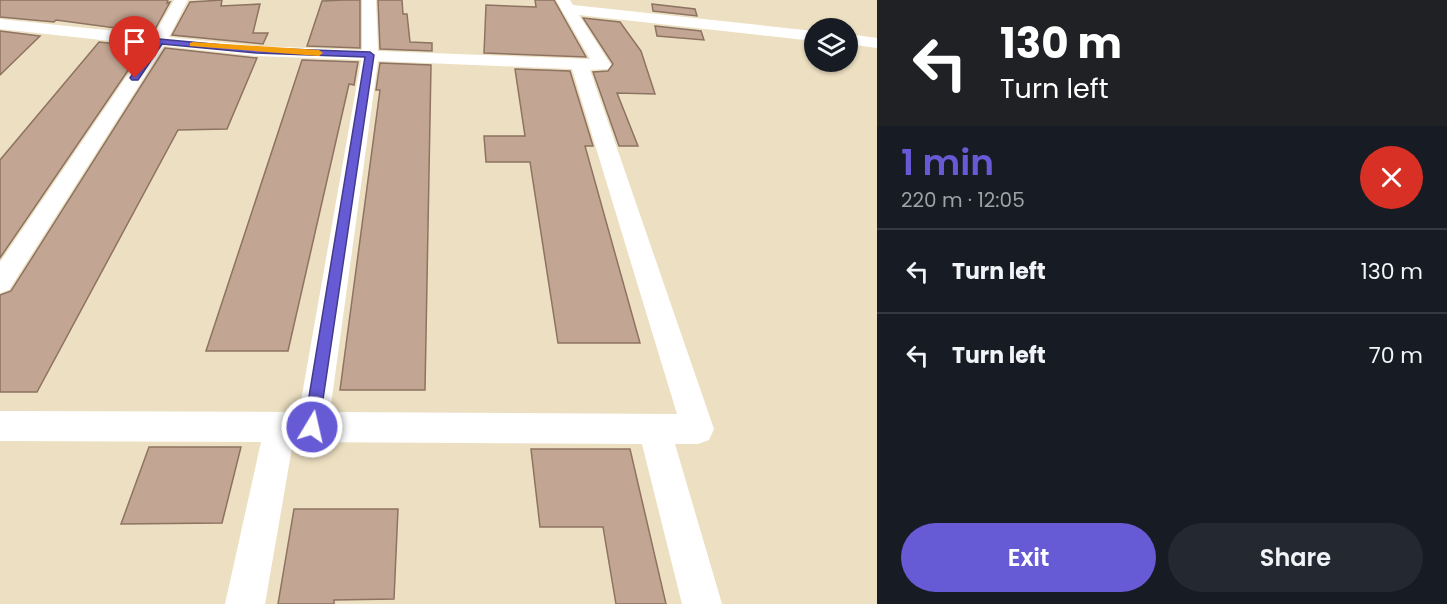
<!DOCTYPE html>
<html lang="en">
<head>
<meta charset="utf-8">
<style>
  :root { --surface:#171b24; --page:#242831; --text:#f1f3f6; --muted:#9ea1a6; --line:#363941; --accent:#665bd4 }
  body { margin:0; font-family:Poppins,sans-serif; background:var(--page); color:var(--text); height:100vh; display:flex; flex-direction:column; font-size:22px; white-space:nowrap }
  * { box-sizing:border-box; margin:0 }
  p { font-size:20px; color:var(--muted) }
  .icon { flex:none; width:33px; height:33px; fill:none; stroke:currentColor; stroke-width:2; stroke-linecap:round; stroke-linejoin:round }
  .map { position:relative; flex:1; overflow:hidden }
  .side { display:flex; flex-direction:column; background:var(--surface); width:570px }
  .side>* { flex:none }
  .guide { background:#202124; color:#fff; overflow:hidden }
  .tools { position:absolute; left:804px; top:18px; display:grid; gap:12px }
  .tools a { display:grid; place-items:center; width:54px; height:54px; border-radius:50%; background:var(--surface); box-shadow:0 2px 4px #0004; font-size:30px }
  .pin { position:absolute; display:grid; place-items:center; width:51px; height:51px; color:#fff; margin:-62px -26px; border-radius:50% 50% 50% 0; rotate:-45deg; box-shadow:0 0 6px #0007 }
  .pin .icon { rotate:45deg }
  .me { position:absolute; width:66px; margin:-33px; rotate:9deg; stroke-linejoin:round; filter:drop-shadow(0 0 4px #0008) }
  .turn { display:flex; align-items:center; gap:21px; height:126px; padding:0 24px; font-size:27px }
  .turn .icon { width:78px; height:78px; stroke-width:2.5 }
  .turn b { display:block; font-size:42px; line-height:51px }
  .round { display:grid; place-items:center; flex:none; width:63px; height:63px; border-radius:32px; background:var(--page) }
  .summary { display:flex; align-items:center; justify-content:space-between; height:102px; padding:0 24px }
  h1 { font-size:36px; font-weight:600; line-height:45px; color:var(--accent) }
  .primary-button { display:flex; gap:12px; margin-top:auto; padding:12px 24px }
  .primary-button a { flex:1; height:69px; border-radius:36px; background:var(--accent); color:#fff; font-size:24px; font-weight:600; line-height:69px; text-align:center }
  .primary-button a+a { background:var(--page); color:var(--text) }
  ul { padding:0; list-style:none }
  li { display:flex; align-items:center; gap:18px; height:84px; padding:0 24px; border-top:2px solid var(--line) }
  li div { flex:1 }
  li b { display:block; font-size:22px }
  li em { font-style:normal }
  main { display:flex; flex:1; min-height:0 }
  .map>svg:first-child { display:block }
</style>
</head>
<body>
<main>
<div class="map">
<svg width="877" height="604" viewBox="0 0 877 604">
  <rect width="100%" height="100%" fill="#ede0c2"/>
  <path fill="#c2a592" stroke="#8d7362" stroke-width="1.5" d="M0,0H168L167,3L170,2L153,33L56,20L54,22L0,17Z
    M222,0L221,6L260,4L253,33H268L263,44L172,35L190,2Z
    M344,0H360V48L307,46L322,1Z
    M378,0H402L403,14H407L410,42L432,43V51L380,49Z
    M535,0H554L586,57L484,53L486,5L536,7Z
    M652,4L695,9L697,16L653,11Z
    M583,18L620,22L641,51L655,94L617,93L638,146H619L593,72L608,71L613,64Z
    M655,26L701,31L704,40L657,36Z
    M0,31L40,36L0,75Z
    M99,42L144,47L0,258V160Z
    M165,48L257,58L227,129L178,130L37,392H0V295L11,291Z
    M302,60L358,62L354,85L349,84L288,351H206Z
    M380,63L431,65L425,390H340L380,90H376Z
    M515,69L570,71L593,146H585L640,343H558L530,162H486L484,136H525Z
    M149,447H241L222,523L121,524Z
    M531,449H630L666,604H616L603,527H540Z
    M294,509H398L394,599L334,600V604H278Z"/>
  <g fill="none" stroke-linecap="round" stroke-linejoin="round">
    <path fill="#fff" fill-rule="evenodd" d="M174,0H188L169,37L256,46L362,50V0H376L378,51L590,59L556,0H570L573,5L814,31V41L579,15L611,65L608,69L590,70L714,429L709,440L698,444H675L722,604H682L642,444L293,442L265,604H225L261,442L0,441V411L299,412L361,60L256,56L164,46L9,290L0,293V262L148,45L0,29V19L154,35ZM378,61L572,69L677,414L330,412Z
      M848,34L877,38V48L848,44Z"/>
  </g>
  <path fill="#665bd4" stroke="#423b8a" stroke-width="1.5" d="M159,39L256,48L370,52L374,55L318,433L312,435L306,433L304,427L365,57L256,53L162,44L138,80H132L130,78L156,39Z"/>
  <path fill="#f59e0b" d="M193,42L319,50L323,53L319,56L190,46V43Z"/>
</svg>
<div class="tools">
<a><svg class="icon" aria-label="layers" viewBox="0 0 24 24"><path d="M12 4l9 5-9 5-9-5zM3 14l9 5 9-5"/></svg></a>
</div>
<div class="pin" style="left:135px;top:78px;background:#d93025"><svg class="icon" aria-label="arrive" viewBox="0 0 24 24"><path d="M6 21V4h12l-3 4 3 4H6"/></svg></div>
<svg class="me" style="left:312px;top:427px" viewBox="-20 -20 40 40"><circle r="17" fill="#665bd4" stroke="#fff" stroke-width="3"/><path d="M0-11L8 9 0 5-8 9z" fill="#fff"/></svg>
</div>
<section class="side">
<div class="guide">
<div class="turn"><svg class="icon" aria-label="left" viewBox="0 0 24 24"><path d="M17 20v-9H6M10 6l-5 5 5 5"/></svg><div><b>130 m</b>Turn left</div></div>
</div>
<div class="summary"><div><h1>1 min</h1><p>220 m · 12:05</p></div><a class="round" style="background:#d93025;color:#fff"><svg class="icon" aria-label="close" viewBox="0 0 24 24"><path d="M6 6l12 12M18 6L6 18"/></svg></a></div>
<ul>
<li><svg class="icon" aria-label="left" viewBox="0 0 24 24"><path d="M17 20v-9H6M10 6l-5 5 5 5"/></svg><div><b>Turn left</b></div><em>130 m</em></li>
<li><svg class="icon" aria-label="left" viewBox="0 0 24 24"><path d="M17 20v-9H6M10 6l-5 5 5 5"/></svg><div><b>Turn left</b></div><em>70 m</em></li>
</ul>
<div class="primary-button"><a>Exit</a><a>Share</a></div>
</section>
</main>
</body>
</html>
